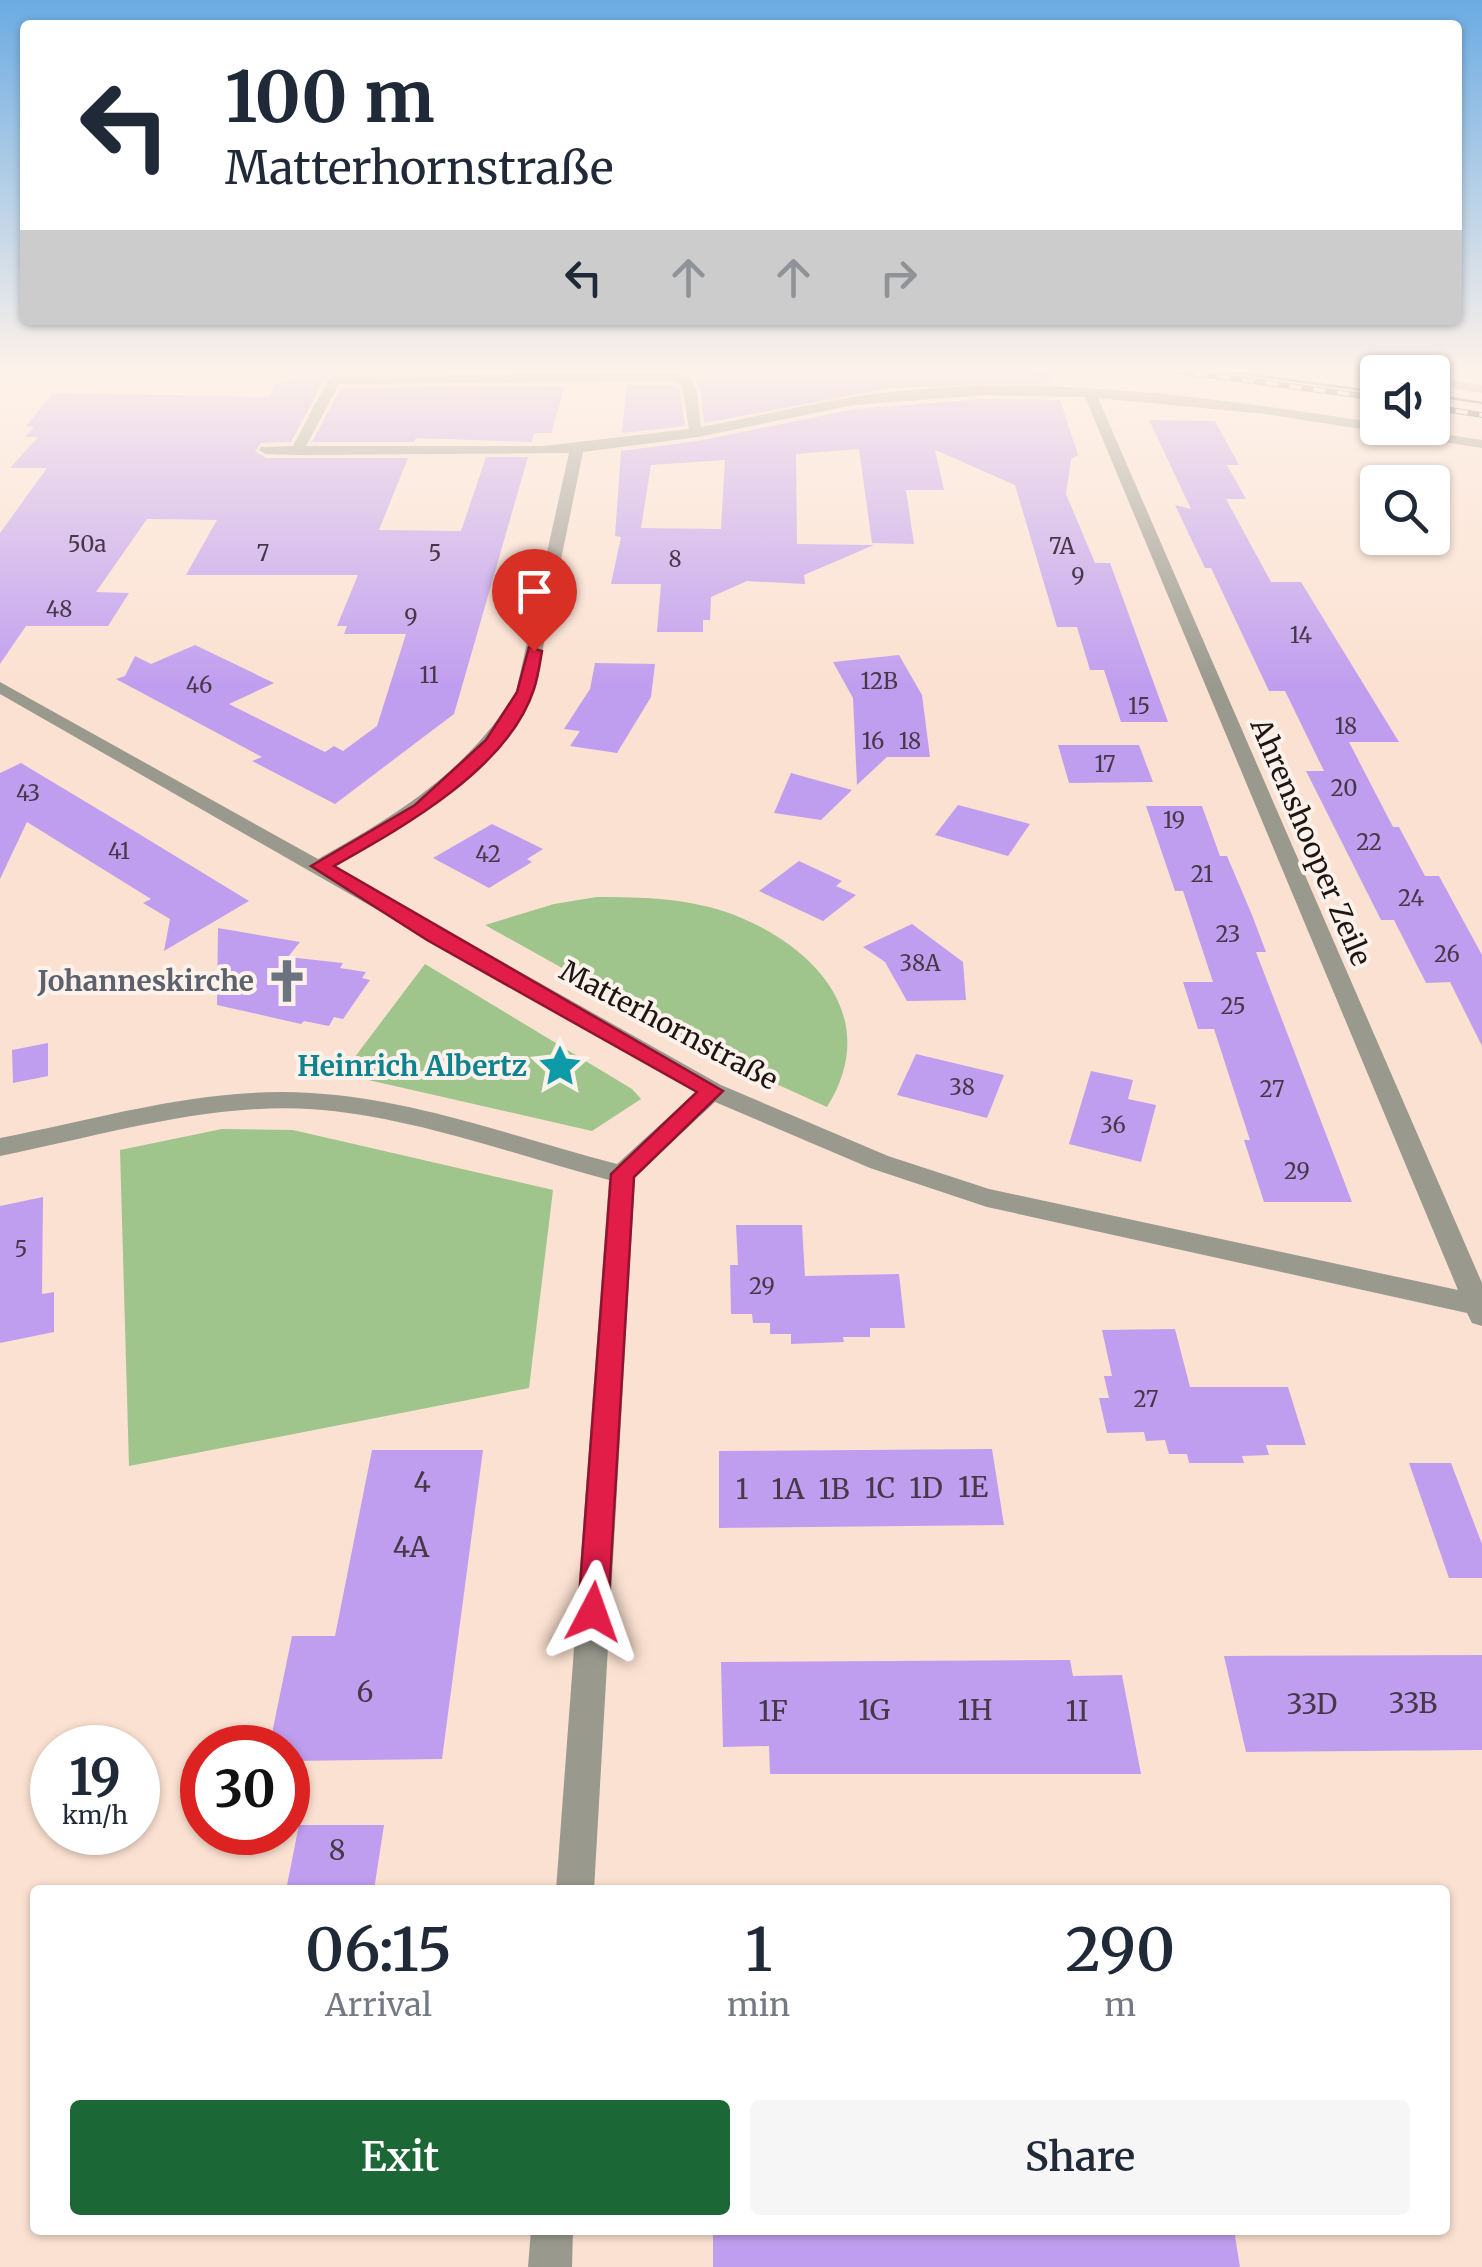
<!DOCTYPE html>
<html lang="en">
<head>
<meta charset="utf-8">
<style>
  :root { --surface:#fff; --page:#f6f6f7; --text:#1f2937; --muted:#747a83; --accent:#1b6735 }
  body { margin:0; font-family:Merriweather,serif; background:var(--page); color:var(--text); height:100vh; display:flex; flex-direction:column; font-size:38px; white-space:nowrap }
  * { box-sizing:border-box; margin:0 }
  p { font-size:32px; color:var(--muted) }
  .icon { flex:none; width:55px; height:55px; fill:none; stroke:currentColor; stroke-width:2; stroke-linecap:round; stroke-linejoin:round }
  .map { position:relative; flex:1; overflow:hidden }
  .panel { position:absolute; left:30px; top:1885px; width:1420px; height:350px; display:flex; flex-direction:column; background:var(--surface); border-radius:10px; box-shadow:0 2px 8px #0004 }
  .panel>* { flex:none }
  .hud { position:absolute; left:20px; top:20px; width:1442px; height:305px; border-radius:10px; box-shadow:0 2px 8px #0004; background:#fff; color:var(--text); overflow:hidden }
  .buttons { position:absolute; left:1360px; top:355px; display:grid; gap:20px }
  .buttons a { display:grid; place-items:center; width:90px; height:90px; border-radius:10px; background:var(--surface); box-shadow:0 2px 8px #0004; font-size:50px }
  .speed { position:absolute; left:30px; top:1725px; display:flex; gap:20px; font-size:50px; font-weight:700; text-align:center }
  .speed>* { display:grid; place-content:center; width:130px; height:130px; border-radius:50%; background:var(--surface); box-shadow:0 2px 8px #0004; line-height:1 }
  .speed small { font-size:25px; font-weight:400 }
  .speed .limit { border:15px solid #d22; background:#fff; color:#111 }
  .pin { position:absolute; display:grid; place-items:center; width:85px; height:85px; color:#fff; margin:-102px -42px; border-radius:50% 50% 50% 0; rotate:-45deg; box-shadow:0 0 10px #0007 }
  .pin .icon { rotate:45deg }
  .me { position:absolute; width:110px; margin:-55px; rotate:4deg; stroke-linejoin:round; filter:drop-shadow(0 0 8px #0008) }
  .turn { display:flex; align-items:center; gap:35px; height:210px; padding:0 40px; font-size:45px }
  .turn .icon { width:130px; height:130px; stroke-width:2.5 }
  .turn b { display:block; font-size:70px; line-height:85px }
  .lanes { display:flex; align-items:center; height:95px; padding:0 40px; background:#0003; justify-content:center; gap:50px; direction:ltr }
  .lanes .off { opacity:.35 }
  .eta { display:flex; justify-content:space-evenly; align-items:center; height:170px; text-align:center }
  .eta b { font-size:60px; font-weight:600; line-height:70px }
  .action { display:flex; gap:20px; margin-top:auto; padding:20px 40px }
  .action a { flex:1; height:115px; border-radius:10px; background:var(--accent); color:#fff; font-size:40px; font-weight:600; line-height:115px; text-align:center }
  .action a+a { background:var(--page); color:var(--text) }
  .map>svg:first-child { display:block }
</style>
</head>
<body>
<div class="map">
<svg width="1482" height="2267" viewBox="0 0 1482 2267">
  <rect width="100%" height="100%" fill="#fbe1d1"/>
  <path fill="#9fc48c" d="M597,897C640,897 684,898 726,912C812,942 884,1016 827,1107L741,1068L485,925L554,904Z
    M425,964L632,1089L641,1099L592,1131L342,1074Z
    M222,1129L293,1130L553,1190L529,1388L129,1466L120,1150Z"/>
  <path fill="#c09eef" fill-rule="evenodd" d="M300,367H344L342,372L325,378L291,442L261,443L255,451L266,458H408L379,530L461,531L486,457H528L454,714L335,804L252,761L262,757L116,679L125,676L135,656L151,664L195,645L274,683L229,704L325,752L334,746L343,751L377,726L406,634H344L347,626H337L358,575H186L217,520L147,519L96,592L129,593L108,626H26L0,664V533L47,468H10L38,437H25L34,427L26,426L53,393L268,397L277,383L296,379Z
    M668,367L1030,368L1032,371L1050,372L1054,383L890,388L704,423L701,392L693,374Z
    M627,385H672L679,388L685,426L622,433Z
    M565,386L551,433H534L532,442L416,438L414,442H312L341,388Z
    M984,399L1060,400L1078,455L1071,459L1066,494L1095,563H1110L1168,722H1121L1104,670H1090L1077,627H1057L1015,485L935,450L944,490H906L914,544L872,543L859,449L796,454L797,544L874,545L804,575L805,584L747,581L711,597L710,620H703V632H657L661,584H611L621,537L615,536L621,451L698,441L855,409ZM725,460L721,529L641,528L651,465Z
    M1149,420L1215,421L1239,465H1227L1246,499H1226L1271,582H1301L1399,742H1349L1393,827H1399L1425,876H1439L1482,955V1046L1450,982L1426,983L1394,920H1381L1306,771H1324L1285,691H1269L1211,568H1205L1175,505L1191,509Z
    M899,655L922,695L930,757H887L857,785L853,698L833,662Z
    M595,663L655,664L651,697L617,753L570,746L580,731L564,729L590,689Z
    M1058,745H1139L1153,782L1069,783Z
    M21,763L126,826L249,901L164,951L170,919L143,903L151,899L27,822L0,879V773Z
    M791,773L852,790L821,820L774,813Z
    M958,805L1030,824L1008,856L935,835Z
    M1146,806H1202L1220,856H1227L1252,915L1266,952H1256L1352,1202H1264L1244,1140H1250L1214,1029H1198L1183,982H1213L1183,891H1175Z
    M492,824L543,849L527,859L532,862L489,888L433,858Z
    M799,861L842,881L836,886L856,895L823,921L759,891Z
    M912,924L963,962L966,1000L907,1001L885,962L863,947Z
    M218,928L300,942L288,957L343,963L340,968L366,972L362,978L370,980L343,1019L334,1017L329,1026L304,1021L301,1024L217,1005Z
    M48,1043V1076L13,1083L12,1050Z
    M916,1054L1004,1075L987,1118L897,1095Z
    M1091,1071L1133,1080L1128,1099L1156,1105L1141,1162L1069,1144Z
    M43,1197L42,1294L54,1292V1332L0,1343V1206Z
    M736,1225H802L805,1276L899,1274L905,1328H870V1337H843L844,1342L791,1344V1334H770V1323H753L752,1314H731L730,1265H738Z
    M1175,1329L1190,1387H1288L1306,1445H1266L1269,1455L1242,1456L1244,1463H1189L1187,1454H1169L1165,1440L1146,1441L1144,1432L1107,1433L1099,1398H1109L1104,1376H1112L1102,1330Z
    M992,1449L1004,1525L719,1528V1451Z
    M372,1450H483L442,1759L288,1761V1748H269L292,1636H335Z
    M1409,1463H1451L1482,1544V1578H1449Z
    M1482,1655V1750L1246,1752L1224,1656Z
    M1070,1660L1073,1676L1122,1675L1141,1774H770L769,1746L723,1747L721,1662Z
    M299,1825H384L374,1890H286Z
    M713,2230H1234L1240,2267H713Z"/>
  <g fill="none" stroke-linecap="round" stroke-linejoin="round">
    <path fill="#99998e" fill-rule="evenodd" d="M1336,367H1374L1387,372L1378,375Z
      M673,373L690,376L697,392L701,427C764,416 826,399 890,392C1052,374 1217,398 1378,423V428H1404L1482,440V448L1265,414L1098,398L1482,1283V1326L1472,1323L1467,1313L987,1207L870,1168L715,1102L635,1177L594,1890H556L609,1180C511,1154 412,1116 310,1109C206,1103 101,1136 0,1156V1138C101,1118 207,1086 311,1093C415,1099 517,1138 617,1164L696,1092L0,694V682L318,859C397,815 468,771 516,692L569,453L297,455L266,454L259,450L261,447L293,446L328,380L334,376ZM673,381L682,386L689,429L544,446H306L339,384ZM984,395L1085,397L1458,1290L989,1189L888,1156L721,1085L334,867C419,819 483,778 534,692L583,452L698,437L854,405Z
      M1432,377L1482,385V393L1432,385Z
      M531,2230H573L572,2267H528Z"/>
    <path stroke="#594b43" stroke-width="2.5" d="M1193,367L1378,392
      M1432,395L1482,403"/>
    <g stroke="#594b43" stroke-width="6">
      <path id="rail" d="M1147,367L1378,398
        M1432,407L1482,415"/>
    </g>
    <use href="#rail" stroke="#fcf2eb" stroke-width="4" stroke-dasharray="12" stroke-linecap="butt"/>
  </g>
  <linearGradient id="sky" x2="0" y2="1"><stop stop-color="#6babe2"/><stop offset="0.54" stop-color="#fdf2ea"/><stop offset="1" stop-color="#fdf2ea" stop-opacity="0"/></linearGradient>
  <rect width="1482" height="685" fill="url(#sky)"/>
  <path fill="#e11d48" stroke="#92132f" stroke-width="2.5" d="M529,647L542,651C540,663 538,677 534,689C508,769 403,827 334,866L723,1091L634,1177L608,1612L604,1621L593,1625L583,1621L578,1612L611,1174L697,1092L427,940L311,866L415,805L486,740L517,692Z"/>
  <defs>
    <g id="church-bare" transform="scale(3.45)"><path d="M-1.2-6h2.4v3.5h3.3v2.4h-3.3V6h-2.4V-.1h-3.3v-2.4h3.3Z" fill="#6b7280" stroke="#fcf2eb" stroke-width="2.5" paint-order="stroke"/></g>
    <g id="sight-bare" transform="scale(3.45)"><path d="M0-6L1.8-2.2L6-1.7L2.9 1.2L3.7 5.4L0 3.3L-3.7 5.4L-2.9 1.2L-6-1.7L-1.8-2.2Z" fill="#0f9aa8" stroke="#fcf2eb" stroke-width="2.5" paint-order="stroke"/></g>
  </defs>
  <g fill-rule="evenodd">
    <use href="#church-bare" x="287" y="981"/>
    <use href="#sight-bare" x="560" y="1066"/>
  </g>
  <g text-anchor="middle" stroke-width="8" stroke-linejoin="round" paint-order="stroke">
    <g font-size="22" fill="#473848">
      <text x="87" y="552">50a</text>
      <text x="1062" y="554">7A</text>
      <text x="263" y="561">7</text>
      <text x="435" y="561">5</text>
      <text x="675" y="567">8</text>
      <text x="1078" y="584">9</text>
      <text x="59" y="617">48</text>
      <text x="411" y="625">9</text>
      <text x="1301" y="643">14</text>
      <text x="429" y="683">11</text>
      <text x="879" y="689">12B</text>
      <text x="199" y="693">46</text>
      <text x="1139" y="714">15</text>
      <text x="1346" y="734">18</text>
      <text x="873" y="749">16</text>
      <text x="910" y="749">18</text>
      <text x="1105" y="772">17</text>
      <text x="1344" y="796">20</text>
      <text x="28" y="801">43</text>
      <text x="1174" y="828">19</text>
      <text x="1369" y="850">22</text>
      <text x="119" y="859">41</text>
      <text x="488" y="862">42</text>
      <text x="1202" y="882">21</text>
      <text x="1411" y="906">24</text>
      <text x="1228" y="942">23</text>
      <text x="1447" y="962">26</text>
      <text x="920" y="971">38A</text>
      <text x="1233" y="1014">25</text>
      <text x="962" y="1095">38</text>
      <text x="1272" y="1097">27</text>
      <text x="1113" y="1133">36</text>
      <text x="1297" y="1179">29</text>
      <text x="21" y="1257">5</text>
      <text x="762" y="1294">29</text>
      <text x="1146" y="1407">27</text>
    </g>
    <g font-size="28" fill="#1f1611" stroke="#fcf2eb">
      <text transform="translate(1311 842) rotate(67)" y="10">Ahrenshooper Zeile</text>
      <text transform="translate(669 1025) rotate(28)" y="10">Matterhornstraße</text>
    </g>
    <g font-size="28" font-weight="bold" fill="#5b616d" stroke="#fcf2eb" text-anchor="end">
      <text x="254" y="991">Johanneskirche</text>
    </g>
    <g font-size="28" font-weight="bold" fill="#0d838f" stroke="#fcf2eb" text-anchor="end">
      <text x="527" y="1076">Heinrich Albertz</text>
    </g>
    <g font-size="28" fill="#473848">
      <text x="422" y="1492">4</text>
      <text x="973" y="1497">1E</text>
      <text x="880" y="1498">1C</text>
      <text x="926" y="1498">1D</text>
      <text x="742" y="1499">1</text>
      <text x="788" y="1499">1A</text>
      <text x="834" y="1499">1B</text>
      <text x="411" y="1557">4A</text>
      <text x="365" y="1702">6</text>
      <text x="1413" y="1713">33B</text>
      <text x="1312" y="1714">33D</text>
      <text x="874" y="1720">1G</text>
      <text x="975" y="1720">1H</text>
      <text x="773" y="1721">1F</text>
      <text x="1077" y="1721">1I</text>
      <text x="337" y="1860">8</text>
    </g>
  </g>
</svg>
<div class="buttons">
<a><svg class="icon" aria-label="sound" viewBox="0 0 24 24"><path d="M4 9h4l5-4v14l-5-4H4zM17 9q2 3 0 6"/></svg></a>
<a><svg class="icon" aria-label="search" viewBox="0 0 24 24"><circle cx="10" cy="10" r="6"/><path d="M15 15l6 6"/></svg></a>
</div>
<div class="speed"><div>19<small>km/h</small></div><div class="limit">30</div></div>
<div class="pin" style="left:534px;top:651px;background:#d93025"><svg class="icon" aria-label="arrive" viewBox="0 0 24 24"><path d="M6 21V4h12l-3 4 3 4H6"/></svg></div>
<svg class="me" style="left:593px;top:1612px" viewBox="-20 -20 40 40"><path d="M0-17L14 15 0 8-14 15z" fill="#e11d48" stroke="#fff" stroke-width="4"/></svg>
<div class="hud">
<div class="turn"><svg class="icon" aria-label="left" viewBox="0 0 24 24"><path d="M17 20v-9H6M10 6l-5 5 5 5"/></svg><div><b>100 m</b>Matterhornstraße</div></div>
<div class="lanes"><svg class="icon" aria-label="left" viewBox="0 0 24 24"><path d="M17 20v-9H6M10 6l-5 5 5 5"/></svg><svg class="icon off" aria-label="ahead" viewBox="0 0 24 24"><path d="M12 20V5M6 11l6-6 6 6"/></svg><svg class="icon off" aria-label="ahead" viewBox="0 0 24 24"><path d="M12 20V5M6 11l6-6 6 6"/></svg><svg class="icon off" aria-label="right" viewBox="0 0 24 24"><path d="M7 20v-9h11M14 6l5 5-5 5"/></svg></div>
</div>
<section class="panel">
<div class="eta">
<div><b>06:15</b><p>Arrival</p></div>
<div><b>1</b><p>min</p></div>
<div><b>290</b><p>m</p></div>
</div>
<div class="action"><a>Exit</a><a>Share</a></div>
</section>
</div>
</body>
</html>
